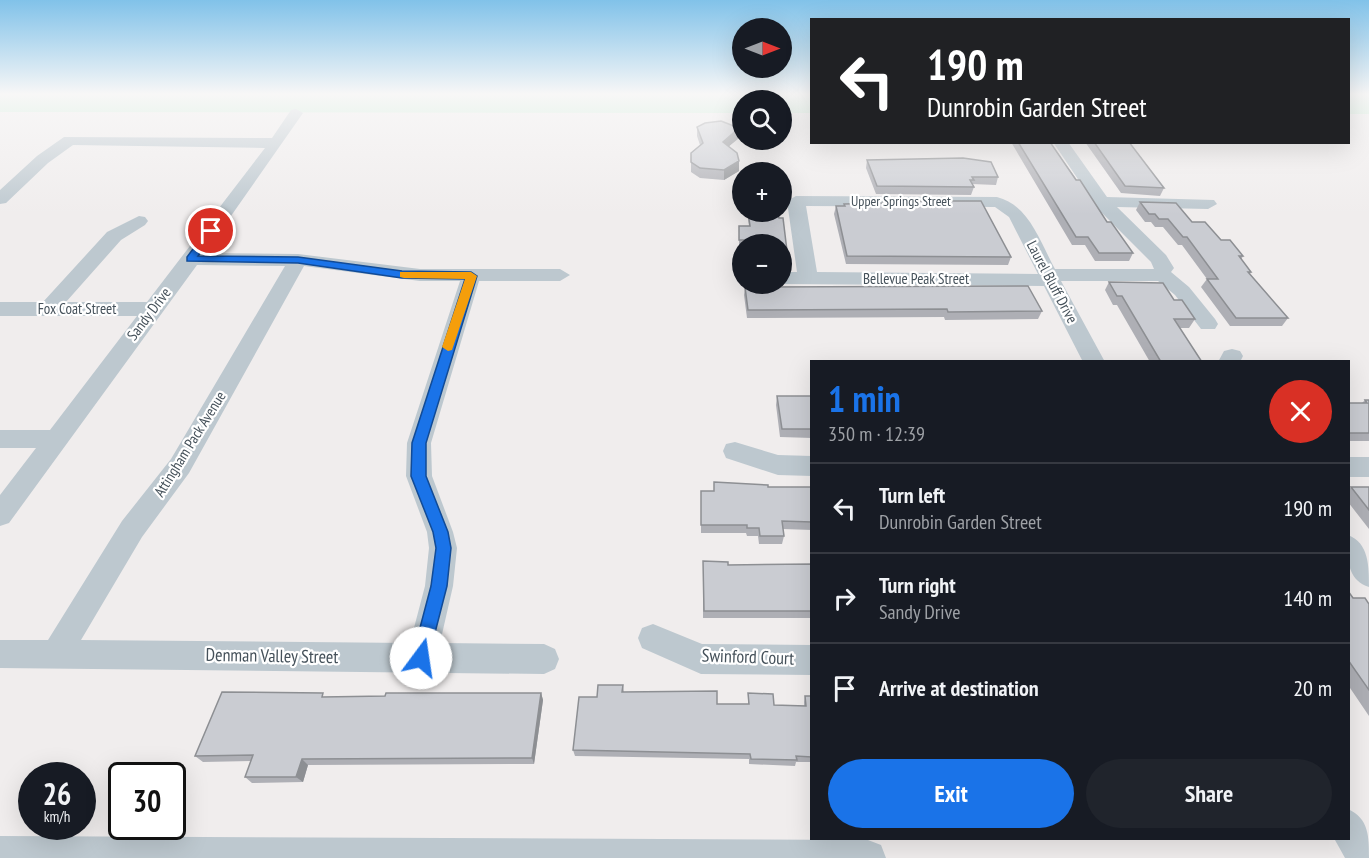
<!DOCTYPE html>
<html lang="en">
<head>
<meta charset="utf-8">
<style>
  :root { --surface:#171b24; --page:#20242c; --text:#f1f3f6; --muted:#9ea1a6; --line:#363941; --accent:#1a73e8 }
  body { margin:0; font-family:"PT Sans Narrow",sans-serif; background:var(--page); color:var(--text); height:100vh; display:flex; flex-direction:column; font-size:22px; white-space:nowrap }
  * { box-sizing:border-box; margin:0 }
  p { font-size:20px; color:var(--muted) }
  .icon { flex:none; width:33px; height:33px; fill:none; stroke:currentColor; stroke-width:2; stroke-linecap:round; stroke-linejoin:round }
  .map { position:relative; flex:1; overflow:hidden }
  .details { position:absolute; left:810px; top:360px; width:540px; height:480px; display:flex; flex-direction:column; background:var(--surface); border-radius:0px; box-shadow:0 6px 24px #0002 }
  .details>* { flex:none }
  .top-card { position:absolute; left:810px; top:18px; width:540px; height:126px; border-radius:0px; box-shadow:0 6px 24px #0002; background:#202124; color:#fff; overflow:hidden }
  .needle { width:39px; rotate:90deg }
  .fabs { position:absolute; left:732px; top:18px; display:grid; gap:12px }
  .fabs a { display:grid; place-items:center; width:60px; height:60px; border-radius:50%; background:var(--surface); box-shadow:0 6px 24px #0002; font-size:30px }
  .speed { position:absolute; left:18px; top:762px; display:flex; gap:12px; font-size:30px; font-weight:700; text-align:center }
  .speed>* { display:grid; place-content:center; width:78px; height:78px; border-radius:50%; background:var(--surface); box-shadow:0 6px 24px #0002; line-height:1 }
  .speed small { font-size:15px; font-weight:400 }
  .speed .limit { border:3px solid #111; border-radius:9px; background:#fff; color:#111 }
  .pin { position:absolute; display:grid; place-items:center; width:51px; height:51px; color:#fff; margin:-26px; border:3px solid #fff; border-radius:50%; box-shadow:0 2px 6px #0007 }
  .me { position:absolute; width:66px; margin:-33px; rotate:14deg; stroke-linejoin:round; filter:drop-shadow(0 0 4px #0008) }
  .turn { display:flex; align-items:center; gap:21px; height:126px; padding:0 18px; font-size:27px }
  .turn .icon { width:78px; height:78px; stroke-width:2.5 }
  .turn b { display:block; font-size:42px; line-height:51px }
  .round { display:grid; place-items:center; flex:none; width:63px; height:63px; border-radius:32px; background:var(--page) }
  .summary { display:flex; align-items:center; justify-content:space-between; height:102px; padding:0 18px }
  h1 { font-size:36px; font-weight:800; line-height:45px; color:var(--accent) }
  .action { display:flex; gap:12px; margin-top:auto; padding:12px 18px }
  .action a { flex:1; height:69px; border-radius:36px; background:var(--accent); color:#fff; font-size:24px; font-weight:800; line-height:69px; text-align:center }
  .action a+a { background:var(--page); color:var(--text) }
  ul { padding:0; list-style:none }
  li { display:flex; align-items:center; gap:18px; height:90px; padding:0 18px; border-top:2px solid var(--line) }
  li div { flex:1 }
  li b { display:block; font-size:22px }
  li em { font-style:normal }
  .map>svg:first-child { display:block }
</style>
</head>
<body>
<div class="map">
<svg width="1369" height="858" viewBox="0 0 1369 858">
  <rect width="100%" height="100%" fill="#f0eded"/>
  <path fill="#bbedcd" d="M0,94H811L812,113H782V100H742V113L0,112Z
    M1349,94H1369V114H1349Z"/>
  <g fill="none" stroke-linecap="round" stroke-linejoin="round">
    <path fill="#bdc8cf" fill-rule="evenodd" d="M296,109L303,113L205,253L298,254L420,269H560L570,275L560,281H479L431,443L432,476L453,532L457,548L453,586L440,643L544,644L555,649L559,659L555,669L544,674L0,668V640H48L122,521L171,459L285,266L197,265L9,523L0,526V495L36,448H0V430H50L137,316H0V302H43L107,232L139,216L145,217L148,221L145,225L121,240L66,302H147L265,148L73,145L48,163L6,203L0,204V190L37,156L64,137L272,138L291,110ZM304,266L420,281H460L407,443L406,476L427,532L429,548L425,586L410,643L81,640L142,537L189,473Z
      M1053,142H1068L1107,197L1214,200L1217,204L1208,209L1117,207L1166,255L1174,268L1171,272L1189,287L1215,319L1218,324L1215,329H1201L1175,295L1158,281H1061L1105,362H1083L1044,286L780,284L782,272H797L787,201L796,196L997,197C1029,205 1040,242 1055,269H1154L1151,262L1098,209ZM806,206L995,207L1009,217L1038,274L817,272Z
      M1232,349L1240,351L1243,356L1240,362H1218L1224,351Z
      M735,442L778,455L812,456V476L778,475L726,458L723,451L726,444Z
      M1348,457H1369V477H1348Z
      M1348,535C1369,543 1369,566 1369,587C1345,579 1348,556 1348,535Z
      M653,624L702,644L812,645V675L701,674L642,648L638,638L642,628Z
      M1348,809C1369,819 1369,836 1369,858H1345L1335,840L1348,838Z
      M0,836L868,840L881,845L886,858H0Z"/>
  </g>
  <path fill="#aeafb5" d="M697,127L739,128V138L729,146L739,171L724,180L700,178L691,172V153L700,145L697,136Z
    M1011,142H1050L1107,222L1133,253L1129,261H1095L1085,245H1072Z
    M1085,142H1129L1164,188L1160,196L1121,193Z
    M867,160L998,177L996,185L972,184L974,187L971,195L876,194L866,168Z
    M883,201L1011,257L1008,265L846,264L834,214L836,206H843L844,204L882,203Z
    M1140,202L1192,222L1221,240L1243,256L1241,260L1251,272L1250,274L1288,318L1282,326H1230L1201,287L1207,279L1182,245H1178L1163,227H1155L1151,222H1145L1136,210Z
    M748,212H777L779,218H783L788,259L787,267H782V244H742V248H739V226H749L748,218Z
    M1109,282L1174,300L1195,319L1189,328H1180L1202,362H1150L1117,305H1113L1105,290Z
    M745,287L1042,311L1038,319L945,320L944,317L747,318L744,295Z
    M777,396H812V438L780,437L776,405Z
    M1365,400H1369V441H1348V403H1362Z
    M768,487H812V530L783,529L784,536L782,544H759L758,536H747L746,533H701V491H714Z
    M1351,487H1369V529L1348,502V490Z
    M703,561L728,565L812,564V618H703Z
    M1348,591L1353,598L1369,604V716L1348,685Z
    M623,685L624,692L717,704H748V693L774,705L804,706V702L805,696H812V762H796L795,766L749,764V759L575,756L573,750L597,697Z
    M541,693L543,700L534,764L308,765L303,782L252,783L245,777L251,761L203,762L195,756L327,697Z"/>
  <path fill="#8d8f93" d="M739,128V138L722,152L723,142Z
    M739,161V171L724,180V170Z
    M541,693L543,700L534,764L532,758Z
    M302,759L308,765L303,782L296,777Z"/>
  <path fill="#caccd2" stroke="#8d8f93" stroke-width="1.5" d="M721,121L739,128L723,142L737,153L739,161L724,170L700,168L691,162V153L703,143L697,127L705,123Z
    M1018,142H1050L1076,180H1080L1107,222H1111L1133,253H1099L1088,237H1076Z
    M1094,142H1129L1164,188L1125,186Z
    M963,158L991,162L998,177H972L974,180H970L974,187L877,186L867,160Z
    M883,201H981L1011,257L847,256L836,206H845L844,204L884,203Z
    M1140,202L1176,203L1192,222H1205L1221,240H1230L1243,256H1239L1251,272H1248L1288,318H1236L1207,279H1218L1187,237H1183L1168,219H1159L1155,214H1149Z
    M748,212H777L779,218H783L788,259H782V244H750V240H739V226H750Z
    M1109,282L1163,283L1174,300H1182L1195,319H1174L1202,362H1161L1122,296H1117Z
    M1028,286L1042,311L948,312L947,309L748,310L745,287Z
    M777,396H812V429H782Z
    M1365,400H1369V433H1348V403H1367Z
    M714,482L768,485V487H812V522L782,521L784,536H760L759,528H747V525H701V491H714Z
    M1351,487H1369V510Z
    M703,561L728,562V565L812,564V611H704Z
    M1348,591L1353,598H1365L1369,604V690L1348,660Z
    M598,685H623L622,692L717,691V704H749L748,693L773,694L774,705L806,706L805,696H812V757L796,756L797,760L751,759L750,754L573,750L579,697H597Z
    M222,692L323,693L322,697L385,696L386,693H541L532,758L302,759L296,777H245L253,755L195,756Z"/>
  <linearGradient id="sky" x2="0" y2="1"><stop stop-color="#81c2e9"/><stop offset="0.44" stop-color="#f8f7f7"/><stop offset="1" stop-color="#f8f7f7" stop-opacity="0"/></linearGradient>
  <rect width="1369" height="214" fill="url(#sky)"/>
  <path fill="#1a73e8" stroke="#114b97" stroke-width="1.5" d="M211,228L217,231L198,256L298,257L402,271L471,272L477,276L426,443V476L448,532L451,548L447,586L427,664L421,666L414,664L412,658L431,586L436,548L433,532L411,476L412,443L465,279L402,278L298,263L187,261V257L208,229Z"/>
  <path fill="#f59e0b" d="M400,272H471L477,276L452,350L448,351L442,347L465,279L404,278L400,277Z"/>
  <g text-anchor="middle" stroke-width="4.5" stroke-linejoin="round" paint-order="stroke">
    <g font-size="14" fill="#45515a" stroke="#fff">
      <text x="901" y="206">Upper Springs Street</text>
    </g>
    <g font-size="15" fill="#45515a" stroke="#fff">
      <text x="916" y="284">Bellevue Peak Street</text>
      <text transform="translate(1052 282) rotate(62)" y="5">Laurel Bluff Drive</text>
      <text x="77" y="314">Fox Coat Street</text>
      <text transform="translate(149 314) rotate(-53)" y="5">Sandy Drive</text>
      <text transform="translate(190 444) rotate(-58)" y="5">Attingham Pack Avenue</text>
    </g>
    <g font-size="18" fill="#45515a" stroke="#fff">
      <text transform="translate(272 656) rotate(1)" y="6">Denman Valley Street</text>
      <text transform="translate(748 657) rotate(2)" y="6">Swinford Court</text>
    </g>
  </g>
</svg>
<div class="fabs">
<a><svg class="needle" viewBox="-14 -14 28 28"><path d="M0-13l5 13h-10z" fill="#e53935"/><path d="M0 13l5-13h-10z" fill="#9ea1a6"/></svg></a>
<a><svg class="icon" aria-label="search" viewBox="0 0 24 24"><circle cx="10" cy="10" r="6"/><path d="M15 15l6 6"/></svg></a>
<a>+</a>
<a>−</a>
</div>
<div class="speed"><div>26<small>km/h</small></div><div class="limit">30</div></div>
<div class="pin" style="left:211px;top:231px;background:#d93025"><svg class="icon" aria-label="arrive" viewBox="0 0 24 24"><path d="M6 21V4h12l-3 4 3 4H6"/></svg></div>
<svg class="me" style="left:421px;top:658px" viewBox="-20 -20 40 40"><circle r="19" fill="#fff"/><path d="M0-13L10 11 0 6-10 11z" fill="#1a73e8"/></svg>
<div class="top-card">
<div class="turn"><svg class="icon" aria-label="left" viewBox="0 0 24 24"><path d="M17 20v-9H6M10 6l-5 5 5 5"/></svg><div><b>190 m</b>Dunrobin Garden Street</div></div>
</div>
<section class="details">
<div class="summary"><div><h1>1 min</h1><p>350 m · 12:39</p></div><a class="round" style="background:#d93025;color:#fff"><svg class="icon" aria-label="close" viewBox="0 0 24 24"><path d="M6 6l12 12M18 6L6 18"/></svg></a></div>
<ul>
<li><svg class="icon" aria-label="left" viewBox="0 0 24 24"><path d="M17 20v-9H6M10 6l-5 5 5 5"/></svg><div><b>Turn left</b><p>Dunrobin Garden Street</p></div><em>190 m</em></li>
<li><svg class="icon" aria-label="right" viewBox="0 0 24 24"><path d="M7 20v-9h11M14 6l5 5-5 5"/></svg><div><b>Turn right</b><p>Sandy Drive</p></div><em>140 m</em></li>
<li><svg class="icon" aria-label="arrive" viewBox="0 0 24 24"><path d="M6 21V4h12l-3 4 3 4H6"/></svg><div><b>Arrive at destination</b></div><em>20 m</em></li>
</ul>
<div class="action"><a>Exit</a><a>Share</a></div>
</section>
</div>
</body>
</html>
